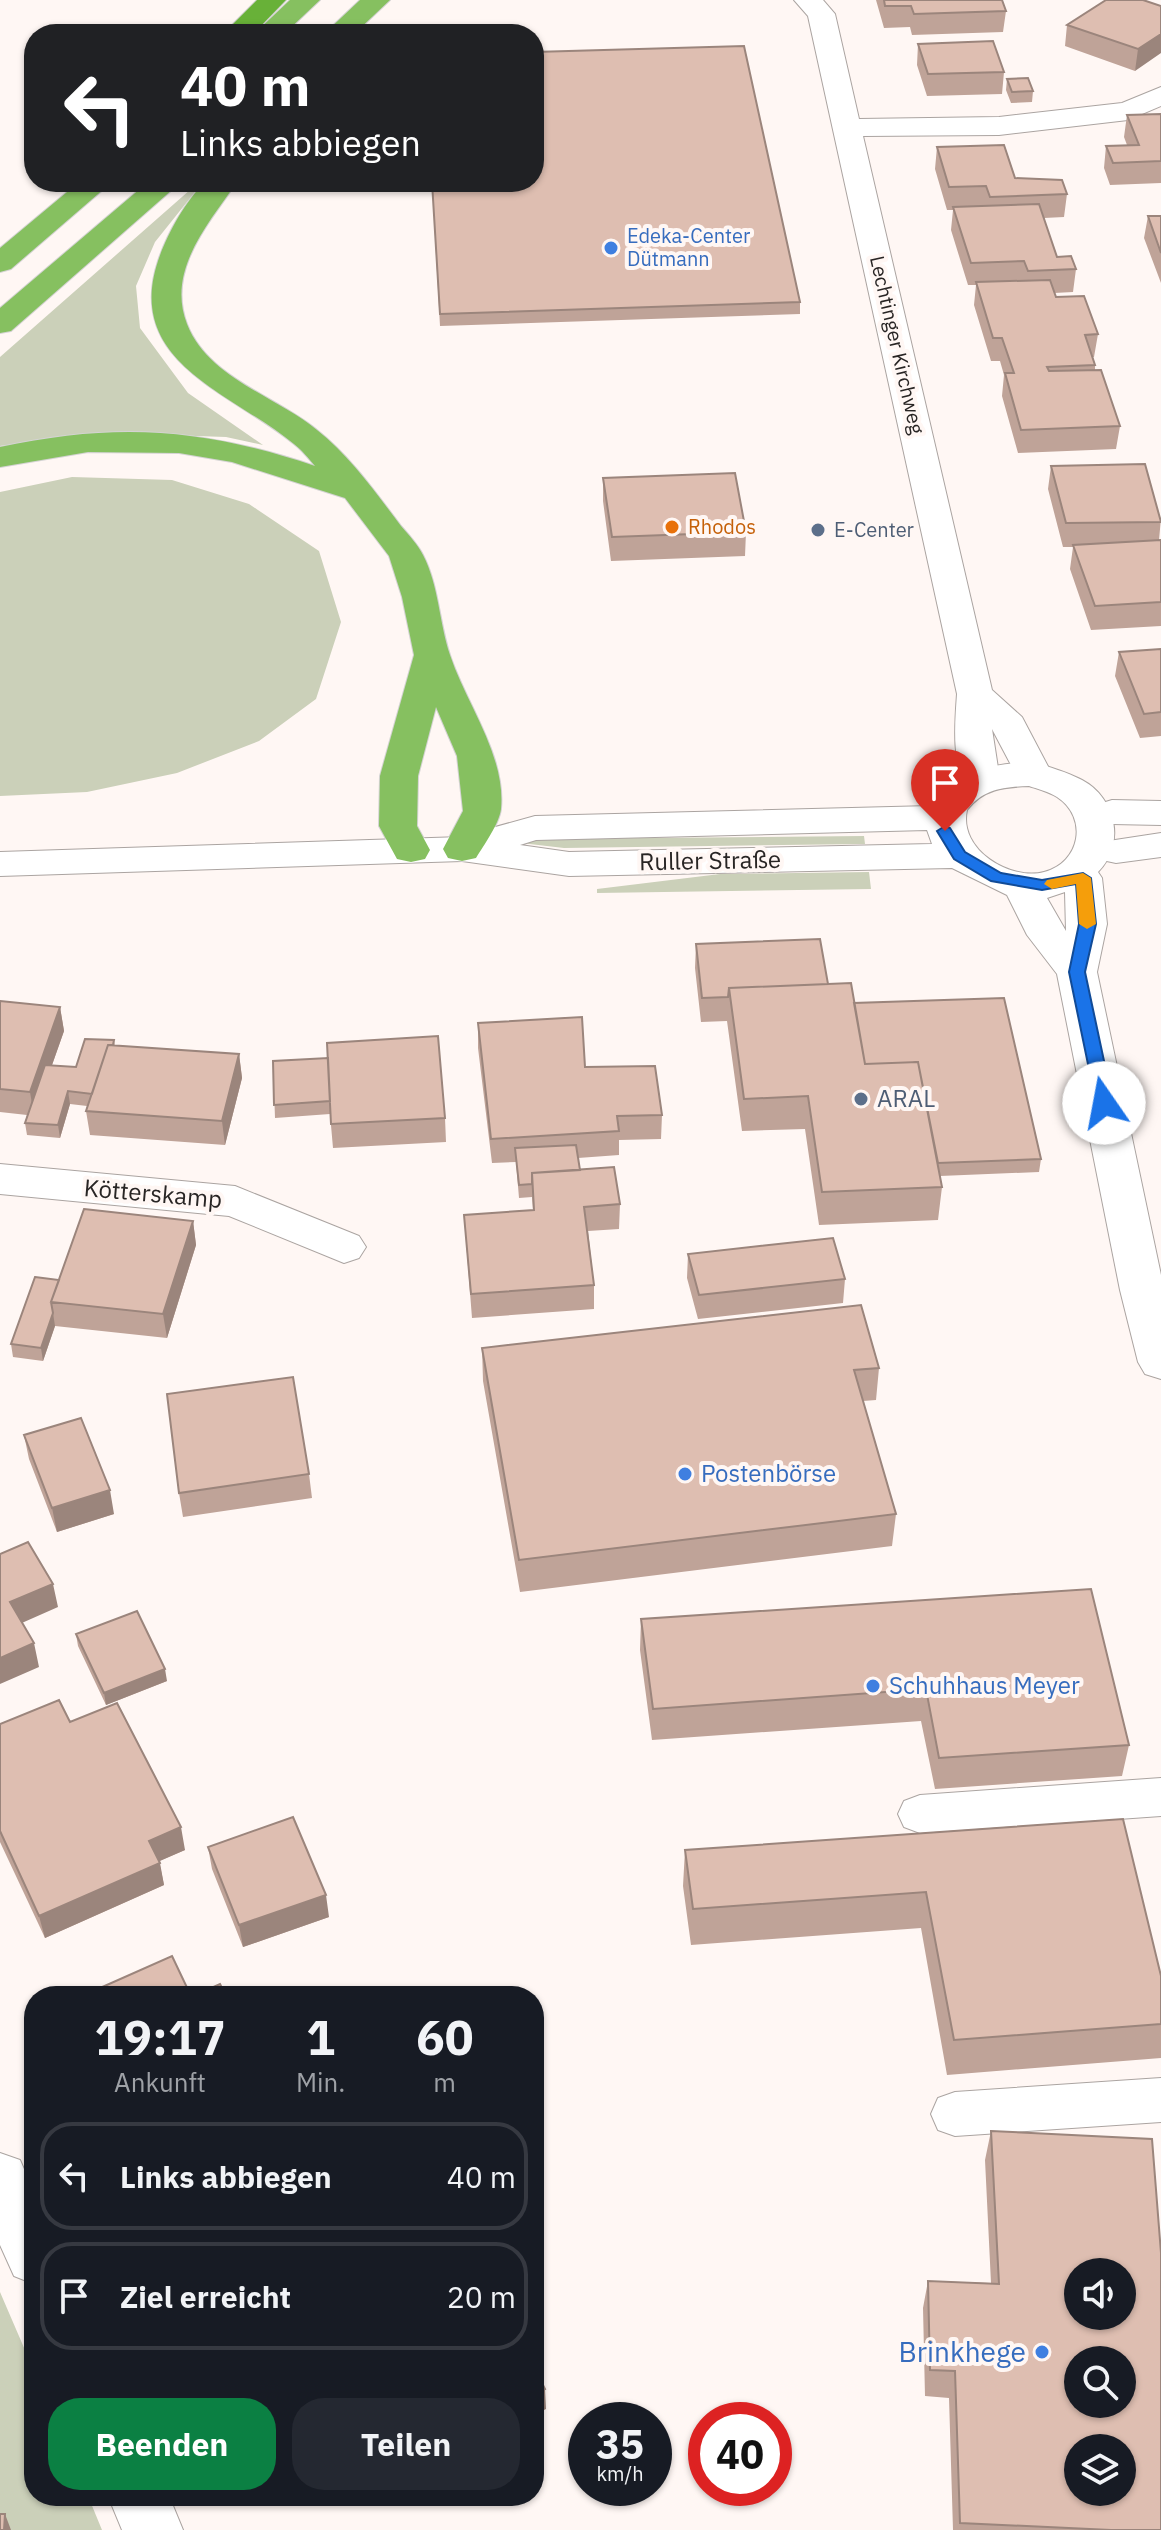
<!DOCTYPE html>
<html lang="de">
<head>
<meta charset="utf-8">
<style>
  :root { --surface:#171b24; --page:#242831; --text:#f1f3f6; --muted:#9ea1a6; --line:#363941; --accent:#0b8043 }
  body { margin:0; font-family:"IBM Plex Sans",sans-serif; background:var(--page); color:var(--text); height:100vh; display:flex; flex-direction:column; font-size:30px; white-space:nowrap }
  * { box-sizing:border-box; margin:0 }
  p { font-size:26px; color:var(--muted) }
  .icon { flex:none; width:44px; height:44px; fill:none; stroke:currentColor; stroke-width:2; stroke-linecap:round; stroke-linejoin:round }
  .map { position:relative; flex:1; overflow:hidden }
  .drawer { position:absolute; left:24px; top:1986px; width:520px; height:520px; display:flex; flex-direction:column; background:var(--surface); border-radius:32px; box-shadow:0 2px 6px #0004 }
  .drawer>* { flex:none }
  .banner { position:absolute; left:24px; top:24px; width:520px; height:168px; border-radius:32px; box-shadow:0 2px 6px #0004; background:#202124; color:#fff; overflow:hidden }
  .tools { position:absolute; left:1064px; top:2258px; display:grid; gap:16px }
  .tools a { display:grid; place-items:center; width:72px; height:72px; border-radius:50%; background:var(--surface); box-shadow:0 2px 6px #0004; font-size:40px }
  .speed { position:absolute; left:568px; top:2402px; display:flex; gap:16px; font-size:40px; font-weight:700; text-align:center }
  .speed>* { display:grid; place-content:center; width:104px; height:104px; border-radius:50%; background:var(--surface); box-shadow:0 2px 6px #0004; line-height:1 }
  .speed small { font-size:20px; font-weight:400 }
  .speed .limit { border:12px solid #d22; background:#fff; color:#111 }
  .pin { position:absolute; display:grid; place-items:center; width:68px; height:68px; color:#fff; margin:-82px -34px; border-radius:50% 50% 50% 0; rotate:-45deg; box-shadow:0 0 8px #0007 }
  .pin .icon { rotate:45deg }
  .me { position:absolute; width:88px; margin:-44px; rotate:348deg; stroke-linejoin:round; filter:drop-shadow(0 0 6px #0008) }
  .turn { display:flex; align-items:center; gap:28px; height:168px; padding:0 24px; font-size:36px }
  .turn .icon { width:104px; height:104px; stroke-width:2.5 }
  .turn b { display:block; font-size:56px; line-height:68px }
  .eta { display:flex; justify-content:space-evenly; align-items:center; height:136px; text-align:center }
  .eta b { font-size:48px; font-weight:800; line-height:56px }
  .button { display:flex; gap:16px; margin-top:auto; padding:16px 24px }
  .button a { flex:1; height:92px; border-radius:32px; background:var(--accent); color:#fff; font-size:32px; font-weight:800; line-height:92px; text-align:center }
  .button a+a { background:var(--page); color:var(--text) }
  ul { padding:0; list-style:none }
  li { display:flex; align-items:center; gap:24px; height:108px; margin:0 16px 12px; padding:0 8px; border:4px solid var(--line); border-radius:32px }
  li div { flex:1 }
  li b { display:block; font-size:30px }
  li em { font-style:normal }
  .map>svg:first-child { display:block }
</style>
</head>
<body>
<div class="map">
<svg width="1161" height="2530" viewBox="0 0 1161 2530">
  <rect width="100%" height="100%" fill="#fff7f4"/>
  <path fill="#cbd0b9" d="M199,182H203L155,242L136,286L140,328L188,393L263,445L226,437L105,433L0,446V357Z
    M72,477L172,480L249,504L319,551L341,622L316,699L259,741L177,773L87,792L0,796V492Z
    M864,836L865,844L564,848L521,843L522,839Z
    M869,872L871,889L597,893V889L720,874Z
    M0,2292L34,2371V2496H88L102,2530H0Z"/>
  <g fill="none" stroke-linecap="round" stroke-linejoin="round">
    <g stroke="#aba4a1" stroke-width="2">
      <path id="service" d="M1161,1778V1816L920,1833L904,1827L898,1814L904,1801L920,1795Z
        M1161,2078V2122L955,2136L938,2130L931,2114L938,2098L955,2092Z"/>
    </g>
    <g stroke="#aba4a1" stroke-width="2">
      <path id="minor" d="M794,0H823L835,14L859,119L999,117L1122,103L1161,87V106L1128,120L999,135L863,136L992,690L1022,717L1052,774L1046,782L1033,786L1020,782L992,729L1000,781L994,789L981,793L968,789C951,765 955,722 957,694L808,16Z
        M1112,800L1161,801V825L1112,824L1099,820L1093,812L1099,804Z
        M1161,833V857L1116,863L1102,860L1097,851L1102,842Z
        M0,1164L235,1186L359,1236L366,1247L359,1258L344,1263L229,1216L0,1194Z
        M0,2153L20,2160L34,2192V2284L14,2276L0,2245Z
        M108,2496H169L183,2530H122Z"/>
    </g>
    <g stroke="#aba4a1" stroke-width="2">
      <path id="tertiary" d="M1033,762C1049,767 1067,772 1082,780C1116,798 1126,844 1098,872L1102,878L1107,924L1097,972L1161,1275V1379L1145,1374L1138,1362L1120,1290L1057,974L1027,935L1007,895L952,868L569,876L462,861L448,858L443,849L448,840L535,816L931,806C954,769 992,764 1033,762ZM1029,786C1038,789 1049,792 1057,797C1089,818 1080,863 1044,872C1011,881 958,850 967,810C983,789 1004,787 1029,786ZM927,830L932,844L569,852L520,845L536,840ZM1065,892L1066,931L1047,898Z"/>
    </g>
    <g stroke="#aba4a1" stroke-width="2">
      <path id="secondary" d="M462,837L476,840L481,849L476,858L462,861L0,876V852Z"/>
    </g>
    <g stroke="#d4d3d3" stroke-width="2">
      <path id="trunk" d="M290,0H320L284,34H254Z
        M360,0H390L354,34H324Z
        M79,182H112L11,269L0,272V248Z
        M148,182H181L11,331L0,333V308Z
        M205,182H237C209,223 166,270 187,324C208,378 276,396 317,430C350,456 376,493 401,526C409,535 418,545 423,555C439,586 439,622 450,655C466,704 506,755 501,809C499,824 484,845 476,858L462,861L448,858L443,849L463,811L457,756L436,707L418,776L417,826L430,850L425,859L411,862L397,859L379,826L380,776L414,655L402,597L389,556L345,498L232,462L179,453L88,452L0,467V447C117,422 202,428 315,466C309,459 302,450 294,444C233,393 124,363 158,261C167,234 185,202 205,182Z"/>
    </g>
    <g stroke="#d4d3d3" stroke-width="2">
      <path id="motorway" d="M257,0H286L253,34H223Z"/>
    </g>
    <use href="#service" fill="#fff" fill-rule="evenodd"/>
    <use href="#minor" fill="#fff" fill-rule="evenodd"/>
    <use href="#tertiary" fill="#fff" fill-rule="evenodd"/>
    <use href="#secondary" fill="#fff" fill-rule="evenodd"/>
    <use href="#trunk" fill="#86c060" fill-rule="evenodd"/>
    <use href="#motorway" fill="#68b138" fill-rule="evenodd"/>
  </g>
  <path fill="#bfa398" d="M876,0H1002L1006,11L1003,32L912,35L910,27L884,28Z
    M1161,6L1135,71L1065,46L1067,25Z
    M918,44L1004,72L1002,94L927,96L917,65Z
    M1007,79L1033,91L1032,102L1011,103L1006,90Z
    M1161,114V183L1110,185L1104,168L1106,146L1127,145L1124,137L1127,115Z
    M937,147L1015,178L1067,194L1064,217L1044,218L1057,257L1076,269L1073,292L1054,293L1056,297L1098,334L1094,357H1093L1095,365V370L1120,426L1116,449L1018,453L1002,396L1004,375L1000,361H991L974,305L976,285H968L951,230L953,210H947L935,169Z
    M432,182L800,302V314L440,326Z
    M1148,216H1161V283L1144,238Z
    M1051,466L1161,518L1159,540H1161V626L1091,630L1070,569L1073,547H1063L1048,489Z
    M603,478L746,532L745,556L611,561L603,501Z
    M1161,649V736L1140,738L1115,676L1119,652Z
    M696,944L828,984L854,1003L1041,1159L1039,1172L940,1176L942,1187L938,1220L819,1225L805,1129L742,1131L727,1021L701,1022L695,968Z
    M0,1001L60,1007L64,1031L52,1065L76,1067L114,1040L115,1046L239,1054L242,1078L225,1145L90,1135L86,1111L87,1106L70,1104L60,1138L27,1135L25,1123L27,1115L0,1112Z
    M478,1023L585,1067L662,1115L661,1139L619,1140V1155L578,1158L580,1170L620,1204L619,1229L588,1231L594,1285V1309L472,1318L464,1215L533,1210L532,1197L519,1198L516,1162L492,1163L478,1048Z
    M273,1061L445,1118L446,1142L333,1148L330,1114L275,1118Z
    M193,1221L196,1245L167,1338L55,1326L43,1361L13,1357L11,1344L59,1280Z
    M688,1254L845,1279L843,1303L698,1319L687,1278Z
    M482,1348L879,1368L876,1400L863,1401L896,1514L892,1546L520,1592L483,1381Z
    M24,1435L114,1514L57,1532L29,1459Z
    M309,1474L312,1498L183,1517L179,1493Z
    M1091,1589L1129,1745L1122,1776L935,1789L921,1721L652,1740L640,1650L641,1619Z
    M76,1634L167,1681L106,1705L78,1646Z
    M70,1722L185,1850L159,1861L164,1885L45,1938L0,1842V1724Z
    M1123,1819L1161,1976V2058L947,2075L921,1928L691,1945L683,1886L685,1850Z
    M208,1847L329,1917L243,1947L212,1869Z
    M991,2131L1161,2530H953L949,2398L925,2396L923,2308L928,2281L991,2283L985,2160Z"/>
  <path fill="#9b857c" d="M1161,34V53L1135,71L1138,49Z
    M60,1007L64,1031L34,1116L30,1092Z
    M239,1054L242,1078L225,1145L222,1121Z
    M68,1091L70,1104L60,1138L58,1125Z
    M193,1221L196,1245L167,1338L163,1314Z
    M53,1313L55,1326L43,1361L41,1348Z
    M110,1490L114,1514L57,1532L52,1508Z
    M53,1584L58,1607L15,1626L10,1602Z
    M34,1643L39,1667L0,1684V1658Z
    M165,1669L167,1681L106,1705L104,1693Z
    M181,1827L185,1850L153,1864L149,1841Z
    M160,1863L164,1885L45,1938L39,1916Z
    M326,1895L329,1917L243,1947L239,1925Z
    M545,2389L546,2409L534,2415V2395Z
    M5,2514L11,2530H4Z"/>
  <path fill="#debeb1" stroke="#9b857c" stroke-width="2" fill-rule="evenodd" d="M884,0H1002L1006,11L914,14L911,6H885Z
    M1106,0H1143L1161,6V34L1138,49L1067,25Z
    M993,41L1004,72L928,74L918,44Z
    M744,46L800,302L440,314L432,182H534V52Z
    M1028,78L1033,91L1012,92L1007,79Z
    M1161,114V161L1113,163L1106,146L1139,145L1127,115Z
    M1004,145L1015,178L1062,180L1067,194L990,197L986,186L949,187L937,147Z
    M1039,204L1057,257L1071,256L1076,269L1028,271L1024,261L971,263L953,207Z
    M1148,216H1161V253Z
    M1050,280L1056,297L1084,296L1098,334L1085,335L1095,365L1047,367L1049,371L1101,370L1120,426L1021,430L1005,373H1014L1002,338H993L976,282Z
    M1145,464L1161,522L1066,523L1051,466Z
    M735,473L746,532L612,537L603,478Z
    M1161,540V602L1095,606L1073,545Z
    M1161,649V712L1144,714L1119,652Z
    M820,939L828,984L729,988L728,997L702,998L696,944Z
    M851,983L865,1064L918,1062L942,1187L822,1192L808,1096L744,1099L729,988Z
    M1004,998L1041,1159L938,1163L918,1062L865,1064L854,1003Z
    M0,1001L60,1007L30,1092L0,1089Z
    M582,1017L585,1067L655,1066L662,1115L617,1116L619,1131L491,1139L478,1023Z
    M438,1036L445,1118L331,1124L327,1043Z
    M85,1039L114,1040L113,1045H108L92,1094L68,1091L58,1125L25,1123L45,1065L76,1067Z
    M108,1045L239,1054L222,1121L86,1111Z
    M328,1058L330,1101L274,1105L273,1061Z
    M576,1145L580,1170L532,1173V1184L519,1185L515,1148Z
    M614,1167L620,1204L584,1207L594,1285L471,1294L464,1215L534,1210L532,1173Z
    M84,1209L193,1221L163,1314L51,1302Z
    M833,1238L845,1279L699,1295L688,1254Z
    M35,1277L59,1280L51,1302L53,1313L41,1348L11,1344Z
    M861,1305L879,1368L854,1370L896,1514L519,1560L482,1348Z
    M293,1377L309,1474L179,1493L167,1394Z
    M81,1418L110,1490L52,1508L24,1435Z
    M28,1542L53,1584L10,1602L34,1643L0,1658V1554Z
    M1091,1589L1129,1745L939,1758L926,1689L653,1709L641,1619Z
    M137,1611L165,1669L104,1693L76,1634Z
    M59,1700L70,1722L117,1703L181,1827L149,1841L160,1863L39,1916L0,1831V1724Z
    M293,1817L326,1895L239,1925L208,1847Z
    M1123,1819L1161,1976V2024L954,2040L926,1892L693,1909L685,1850Z
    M172,1956L191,1996H82Z
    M220,1984L226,1996H193Z
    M991,2131L1152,2139L1161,2253V2530H1111L960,2523L955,2371L930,2370L928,2281L999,2284ZM1078,2272H1122V2316H1078ZM1078,2360H1122V2404H1078ZM1078,2448H1122V2492H1078Z
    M534,2367L545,2389L534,2395Z
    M0,2514H5L4,2530H0Z"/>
  <path fill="#1a73e8" stroke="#114b97" stroke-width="2" d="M945,826L950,828L965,852L1001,873L1042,880L1083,873L1091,878L1096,924L1085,972L1113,1103L1110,1107L1104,1109L1096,1103L1069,972L1079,924L1076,884L1042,890L991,881L954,859L937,831Z"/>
  <path fill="#f59e0b" d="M1083,873L1091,878L1096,924L1087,929L1079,924L1076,884L1052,889L1044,884L1047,880Z"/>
  <g fill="#3f7fe0" stroke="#fff7f4" stroke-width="3">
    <circle cx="611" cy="248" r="8"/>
    <circle cx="685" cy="1474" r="8"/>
    <circle cx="873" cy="1686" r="8"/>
    <circle cx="1042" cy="2352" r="8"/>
  </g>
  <circle fill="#e8710a" stroke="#fff7f4" stroke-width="3" cx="672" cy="527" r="8"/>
  <g fill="#5c6f8a" stroke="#fff7f4" stroke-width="3">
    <circle cx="818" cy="530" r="8"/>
    <circle cx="861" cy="1099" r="8"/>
  </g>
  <g text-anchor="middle" stroke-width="8" stroke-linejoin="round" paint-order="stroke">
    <g font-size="20" fill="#366cbe" stroke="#fff7f4" text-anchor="start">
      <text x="627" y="243">Edeka-Center<tspan x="627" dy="23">Dütmann</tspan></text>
    </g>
    <g font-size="20" fill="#282524" stroke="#fff7f4">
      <text transform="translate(897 345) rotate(77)" y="7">Lechtinger Kirchweg</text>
    </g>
    <g font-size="20" fill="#c56008" stroke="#fff7f4" text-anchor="start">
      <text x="688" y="534">Rhodos</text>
    </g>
    <g font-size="20" fill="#4e5e75" stroke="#fff7f4" text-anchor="start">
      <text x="834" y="537">E-Center</text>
    </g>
    <g font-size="24" fill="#282524" stroke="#fff7f4">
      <text transform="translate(710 861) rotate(-1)" y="8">Ruller Straße</text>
      <text transform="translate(153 1194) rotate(5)" y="8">Kötterskamp</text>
    </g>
    <g font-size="24" fill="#4e5e75" stroke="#fff7f4" text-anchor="start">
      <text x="877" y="1107">ARAL</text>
    </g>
    <g font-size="24" fill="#366cbe" stroke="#fff7f4" text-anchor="start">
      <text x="701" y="1482">Postenbörse</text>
      <text x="889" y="1694">Schuhhaus Meyer</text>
    </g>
    <g font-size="28" fill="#366cbe" stroke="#fff7f4" text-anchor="end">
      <text x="1026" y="2362">Brinkhege</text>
    </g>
  </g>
</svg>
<div class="tools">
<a><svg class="icon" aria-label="sound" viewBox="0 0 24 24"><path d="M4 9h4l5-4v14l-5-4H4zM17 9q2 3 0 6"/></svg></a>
<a><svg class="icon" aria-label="search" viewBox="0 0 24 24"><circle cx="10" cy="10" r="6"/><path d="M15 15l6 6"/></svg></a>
<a><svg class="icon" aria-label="layers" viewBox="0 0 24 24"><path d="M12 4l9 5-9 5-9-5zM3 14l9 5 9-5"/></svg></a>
</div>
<div class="speed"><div>35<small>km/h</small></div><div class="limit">40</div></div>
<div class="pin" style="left:945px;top:831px;background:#d93025"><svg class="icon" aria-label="arrive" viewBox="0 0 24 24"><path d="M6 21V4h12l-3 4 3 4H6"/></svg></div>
<svg class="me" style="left:1104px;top:1103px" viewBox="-20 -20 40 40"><circle r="19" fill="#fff"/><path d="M0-13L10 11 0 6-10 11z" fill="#1a73e8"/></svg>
<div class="banner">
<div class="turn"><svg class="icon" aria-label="left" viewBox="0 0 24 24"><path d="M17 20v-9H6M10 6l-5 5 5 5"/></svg><div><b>40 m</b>Links abbiegen</div></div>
</div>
<section class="drawer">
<div class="eta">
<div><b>19:17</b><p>Ankunft</p></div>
<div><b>1</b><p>Min.</p></div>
<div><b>60</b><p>m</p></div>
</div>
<ul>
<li><svg class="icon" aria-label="left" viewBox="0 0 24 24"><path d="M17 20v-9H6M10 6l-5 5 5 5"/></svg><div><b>Links abbiegen</b></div><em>40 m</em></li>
<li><svg class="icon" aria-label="arrive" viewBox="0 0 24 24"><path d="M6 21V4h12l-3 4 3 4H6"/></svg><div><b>Ziel erreicht</b></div><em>20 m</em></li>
</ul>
<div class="button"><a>Beenden</a><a>Teilen</a></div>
</section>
</div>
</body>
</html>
